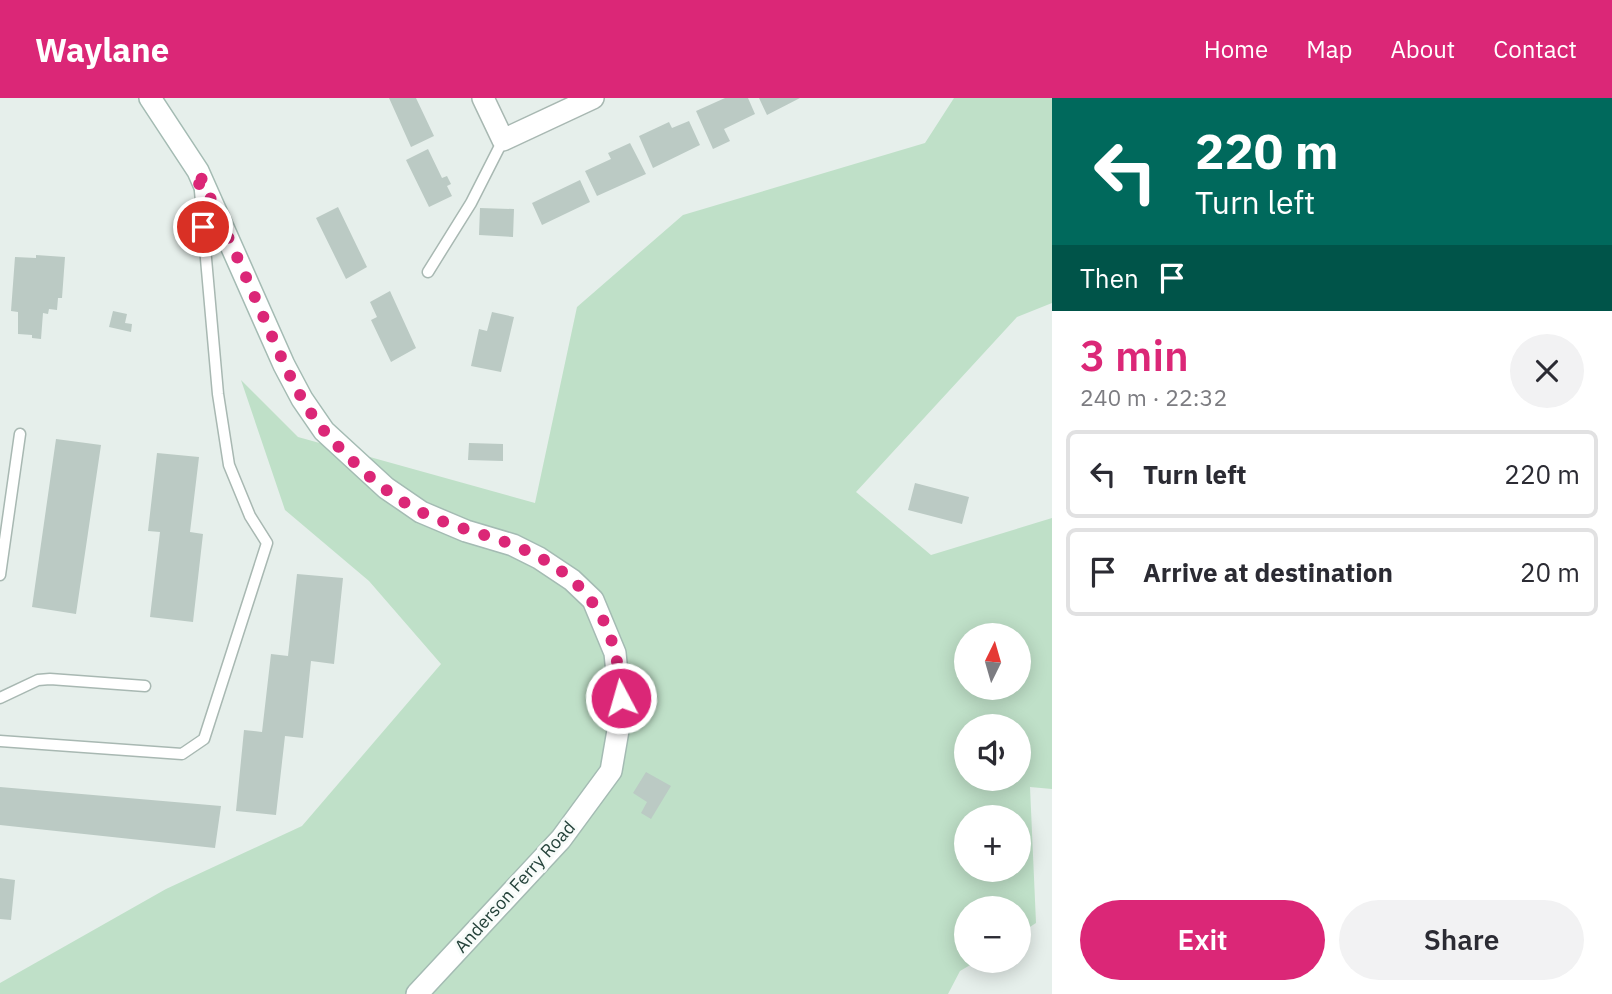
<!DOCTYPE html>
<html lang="en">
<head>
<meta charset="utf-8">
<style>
  :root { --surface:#fff; --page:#f2f2f3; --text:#2b2b33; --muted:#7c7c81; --line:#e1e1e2; --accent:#db2777 }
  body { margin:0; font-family:"IBM Plex Sans",sans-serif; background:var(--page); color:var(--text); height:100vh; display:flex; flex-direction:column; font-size:26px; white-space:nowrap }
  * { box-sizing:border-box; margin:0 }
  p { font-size:23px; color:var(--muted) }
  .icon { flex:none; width:38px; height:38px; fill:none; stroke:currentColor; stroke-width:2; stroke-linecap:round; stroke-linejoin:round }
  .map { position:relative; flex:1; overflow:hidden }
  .panel { display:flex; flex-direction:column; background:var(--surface); width:560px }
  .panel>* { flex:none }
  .guide { background:#00695c; color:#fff; overflow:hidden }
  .needle { width:46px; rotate:5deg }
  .controls { position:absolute; left:954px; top:525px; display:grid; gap:14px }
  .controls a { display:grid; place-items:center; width:77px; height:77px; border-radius:50%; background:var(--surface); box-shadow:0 4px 18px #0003; font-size:35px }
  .pin { position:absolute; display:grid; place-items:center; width:60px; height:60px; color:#fff; margin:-30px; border:4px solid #fff; border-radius:50%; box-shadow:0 2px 7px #0007 }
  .me { position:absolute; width:77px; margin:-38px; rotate:354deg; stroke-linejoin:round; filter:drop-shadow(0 0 5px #0008) }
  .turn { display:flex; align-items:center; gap:24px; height:147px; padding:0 28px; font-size:32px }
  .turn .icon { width:91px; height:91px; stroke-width:2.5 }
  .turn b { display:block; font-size:49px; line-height:60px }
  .then { display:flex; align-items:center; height:66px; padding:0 28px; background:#0003; gap:14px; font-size:26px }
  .round { display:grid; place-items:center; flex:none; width:74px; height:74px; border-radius:37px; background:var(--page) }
  .head { display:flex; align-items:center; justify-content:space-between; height:119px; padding:0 28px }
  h1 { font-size:42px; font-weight:600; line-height:52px; color:var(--accent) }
  .cta { display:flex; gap:14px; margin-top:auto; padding:14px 28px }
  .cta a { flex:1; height:80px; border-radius:42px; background:var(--accent); color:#fff; font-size:28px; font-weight:600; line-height:80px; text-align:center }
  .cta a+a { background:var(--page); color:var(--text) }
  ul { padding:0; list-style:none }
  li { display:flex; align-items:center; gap:21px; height:88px; margin:0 14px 10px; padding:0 14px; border:4px solid var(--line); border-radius:10px }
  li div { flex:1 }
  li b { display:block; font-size:26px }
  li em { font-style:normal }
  header { display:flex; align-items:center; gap:42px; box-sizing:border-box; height:98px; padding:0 35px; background:var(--accent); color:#fff }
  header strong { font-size:33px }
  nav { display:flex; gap:38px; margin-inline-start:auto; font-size:24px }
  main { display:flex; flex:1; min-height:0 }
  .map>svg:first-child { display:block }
</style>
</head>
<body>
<header>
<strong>Waylane</strong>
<nav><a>Home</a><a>Map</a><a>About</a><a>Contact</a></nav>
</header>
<main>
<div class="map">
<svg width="1052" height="896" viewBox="0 0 1052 896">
  <rect width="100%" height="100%" fill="#e6efeb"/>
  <path fill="#bfe0c8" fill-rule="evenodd" d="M954,0H1052V205L1017,219L856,394L931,457L1052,420V691L1030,689L1036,825L1019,836L1018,810H966V863H977L960,873L948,896H0V885L166,791L302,728L441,566L369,483L285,412L241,282L298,339L535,405L577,209L683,117L925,45ZM966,537H1018V590H966ZM966,628H1018V681H966ZM966,719H1018V772H966Z"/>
  <path fill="#bbcac4" d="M389,0H416L434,38L411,49Z
    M725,0H748L755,16L724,31L730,43L713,51L696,13Z
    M759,0H800L767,17Z
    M689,23L700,47L653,70L639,38L669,24L672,30Z
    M630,45L646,76L597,98L585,73L611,61L608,55Z
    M428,51L442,80L447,78L451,86L447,88L452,98L429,109L406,62Z
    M580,82L590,104L542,127L532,105Z
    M338,109L367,169L346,181L316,120Z
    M480,110L514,111L513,139L479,137Z
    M36,157L65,159L62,200H58L57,212L49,211L48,216L43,215L41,241L32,240V237L18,236V214L11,213L15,159L36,160Z
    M390,193L416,250L391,264L371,222L377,219L370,204Z
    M113,213L127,216L125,225L132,226L131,234L109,229Z
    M492,214L514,219L501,274L471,268L479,231L487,233Z
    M56,341L101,347L76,516L32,509Z
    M469,345L503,346V363L468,362Z
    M157,355L199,359L190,434L203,436L193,524L150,519L160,434L148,433Z
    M915,385L969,399L962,426L908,412Z
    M297,476L343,480L334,566L311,563L303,640L285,638L276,717L236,713L244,632L262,634L271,556L288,558Z
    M646,674L671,688L651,721L641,715L647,704L633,695Z
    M0,689L221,708L215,750L0,727Z
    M0,780L15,782L11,822L0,821Z"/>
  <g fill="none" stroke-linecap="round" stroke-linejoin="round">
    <g stroke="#a8b8b2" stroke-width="13">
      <path id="lane" d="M428,174L471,105L503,42
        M0,477L20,336
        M0,600L38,582L50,581L145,588
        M0,643L182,656L204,641L267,445L250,418L229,367L218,296L200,93"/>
    </g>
    <g stroke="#a8b8b2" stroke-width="24">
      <path id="street" d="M483,0L503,42L593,0"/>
    </g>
    <g stroke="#a4bbb3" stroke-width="24">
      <path id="secondary" d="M150,0L198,73L284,267L302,301L324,333L386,390L421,414L466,433L513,447L539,460L572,482L593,502L615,555L621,615L611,673L561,741L417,896"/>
    </g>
    <use href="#lane" stroke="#fff" stroke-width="10"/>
    <use href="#street" stroke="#fff" stroke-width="21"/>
    <use href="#secondary" stroke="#fff" stroke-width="21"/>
  </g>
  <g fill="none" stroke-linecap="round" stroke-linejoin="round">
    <path stroke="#db2777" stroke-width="12" stroke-dasharray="0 21.6" d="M203,129L198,73C220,121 242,169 263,218C281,258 297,300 325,334C351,364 387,397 423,415C452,429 483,435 513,447C586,476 618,523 621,600"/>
  </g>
  <g text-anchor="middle" stroke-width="6" stroke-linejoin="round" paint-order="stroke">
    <g font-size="18" fill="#24423a" stroke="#f7fbf9">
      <text transform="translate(515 789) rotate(-48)" y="6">Anderson Ferry Road</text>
    </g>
  </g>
</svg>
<div class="controls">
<a><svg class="needle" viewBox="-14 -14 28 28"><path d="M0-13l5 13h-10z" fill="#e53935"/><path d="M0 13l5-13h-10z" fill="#7c7c81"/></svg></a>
<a><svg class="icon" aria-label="sound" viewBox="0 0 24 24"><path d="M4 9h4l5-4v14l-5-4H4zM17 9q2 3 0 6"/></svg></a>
<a>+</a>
<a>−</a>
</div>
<div class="pin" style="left:203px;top:129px;background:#d93025"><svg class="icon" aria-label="arrive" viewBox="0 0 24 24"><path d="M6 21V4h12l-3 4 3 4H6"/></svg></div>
<svg class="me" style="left:621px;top:600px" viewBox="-20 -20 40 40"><circle r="17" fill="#db2777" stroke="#fff" stroke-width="3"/><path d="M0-11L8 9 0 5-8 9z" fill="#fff"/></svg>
</div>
<section class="panel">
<div class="guide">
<div class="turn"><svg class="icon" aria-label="left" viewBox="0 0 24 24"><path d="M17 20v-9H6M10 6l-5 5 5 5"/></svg><div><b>220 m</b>Turn left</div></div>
<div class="then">Then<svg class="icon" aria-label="arrive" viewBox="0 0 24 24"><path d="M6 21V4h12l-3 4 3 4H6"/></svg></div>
</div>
<div class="head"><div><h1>3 min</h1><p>240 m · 22:32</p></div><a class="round"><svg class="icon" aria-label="close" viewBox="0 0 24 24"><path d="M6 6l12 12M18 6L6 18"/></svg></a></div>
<ul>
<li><svg class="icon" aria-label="left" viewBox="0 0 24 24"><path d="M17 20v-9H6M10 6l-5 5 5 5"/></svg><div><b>Turn left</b></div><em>220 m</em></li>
<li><svg class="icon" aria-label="arrive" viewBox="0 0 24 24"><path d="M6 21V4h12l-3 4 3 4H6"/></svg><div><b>Arrive at destination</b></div><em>20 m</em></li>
</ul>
<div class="cta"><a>Exit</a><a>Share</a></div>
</section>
</main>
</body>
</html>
